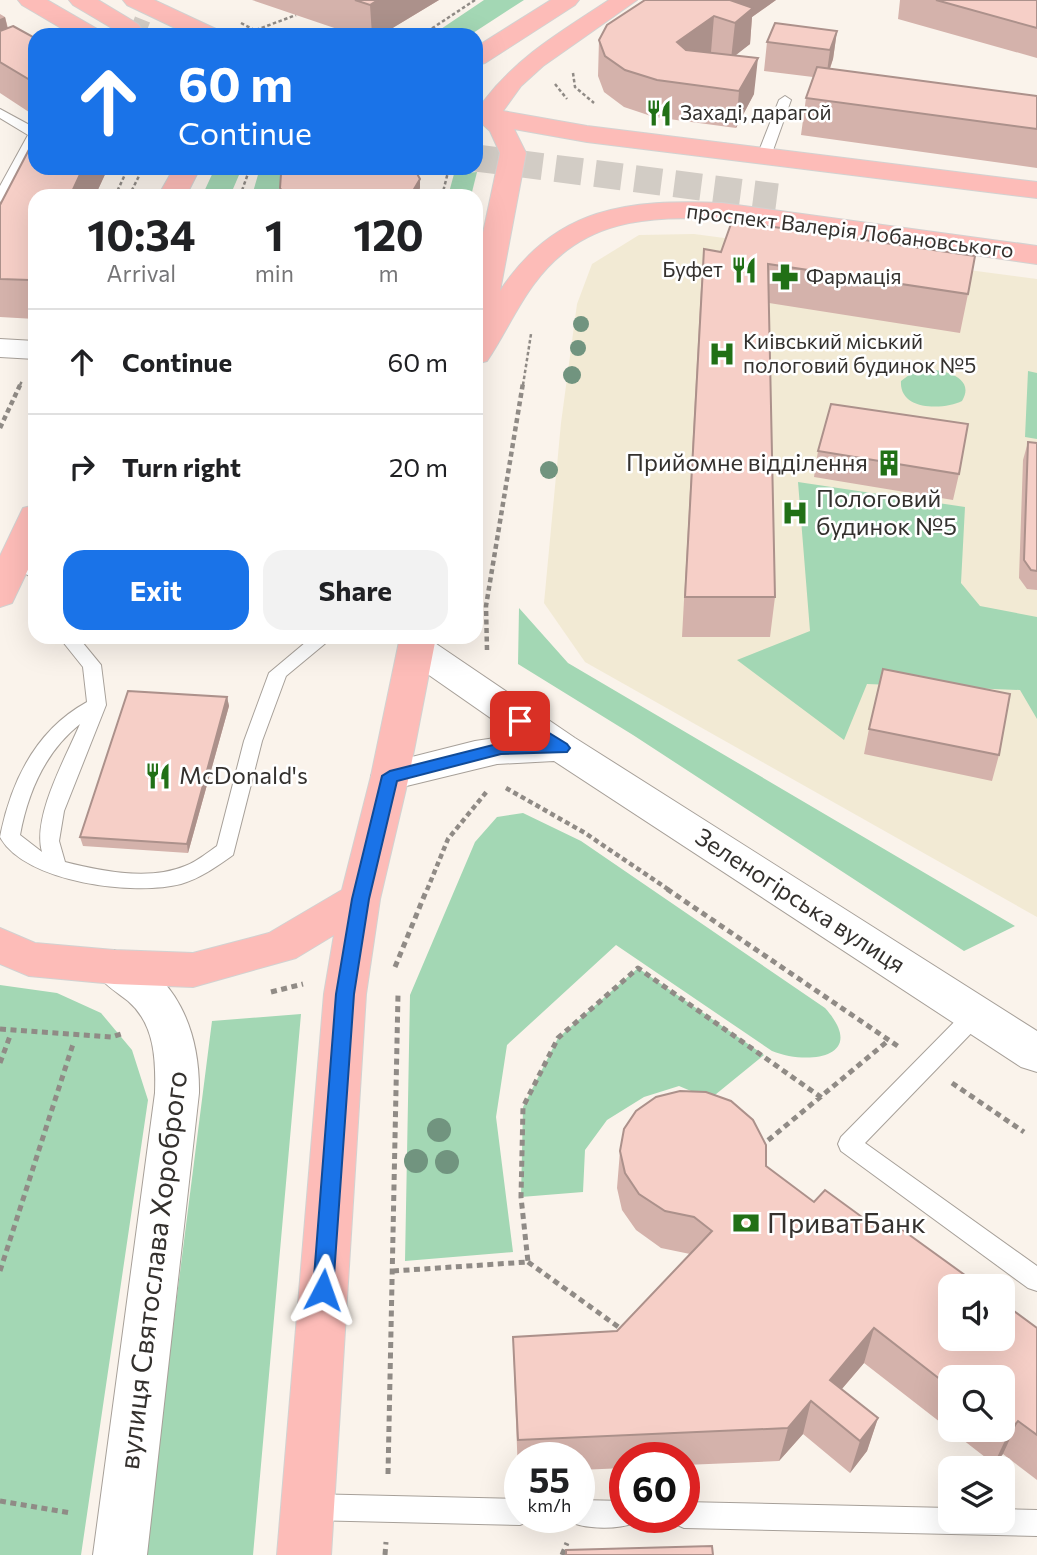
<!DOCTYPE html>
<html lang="en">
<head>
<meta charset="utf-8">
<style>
  :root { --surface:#fff; --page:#f2f2f2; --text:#202124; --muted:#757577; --line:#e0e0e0; --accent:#1a73e8 }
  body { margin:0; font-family:Commissioner,sans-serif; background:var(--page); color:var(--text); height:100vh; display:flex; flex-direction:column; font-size:26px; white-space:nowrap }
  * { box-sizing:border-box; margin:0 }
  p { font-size:23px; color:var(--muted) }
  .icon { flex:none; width:38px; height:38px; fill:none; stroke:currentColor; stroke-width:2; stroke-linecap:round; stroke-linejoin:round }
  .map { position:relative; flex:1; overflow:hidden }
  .sheet { position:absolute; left:28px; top:189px; width:455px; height:455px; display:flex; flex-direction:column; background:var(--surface); border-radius:21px; box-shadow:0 7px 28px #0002 }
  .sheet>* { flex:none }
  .banner { position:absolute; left:28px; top:28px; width:455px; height:147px; border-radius:21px; box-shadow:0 7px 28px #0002; background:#1a73e8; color:#fff; overflow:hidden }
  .tools { position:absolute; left:938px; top:1274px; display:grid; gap:14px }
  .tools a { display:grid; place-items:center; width:77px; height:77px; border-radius:14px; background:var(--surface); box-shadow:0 7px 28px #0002; font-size:35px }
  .speed { position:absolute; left:504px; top:1442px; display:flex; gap:14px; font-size:35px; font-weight:700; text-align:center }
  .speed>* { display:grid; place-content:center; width:91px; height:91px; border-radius:50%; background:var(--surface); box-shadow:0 7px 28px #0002; line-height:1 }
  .speed small { font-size:18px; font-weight:400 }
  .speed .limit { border:10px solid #d22; background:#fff; color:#111 }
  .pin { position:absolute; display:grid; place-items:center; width:60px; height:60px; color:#fff; margin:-30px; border-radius:14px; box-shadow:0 4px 10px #0006 }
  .me { position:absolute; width:77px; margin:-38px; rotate:4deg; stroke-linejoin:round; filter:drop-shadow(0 0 5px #0008) }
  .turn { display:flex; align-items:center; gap:24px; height:147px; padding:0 35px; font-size:32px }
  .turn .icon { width:91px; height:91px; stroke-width:2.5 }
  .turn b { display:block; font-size:49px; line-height:60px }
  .eta { display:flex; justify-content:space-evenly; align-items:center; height:119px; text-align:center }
  .eta b { font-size:42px; font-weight:700; line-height:49px }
  .button { display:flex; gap:14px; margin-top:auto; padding:14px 35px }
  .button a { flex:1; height:80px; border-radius:21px; background:var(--accent); color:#fff; font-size:28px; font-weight:700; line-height:80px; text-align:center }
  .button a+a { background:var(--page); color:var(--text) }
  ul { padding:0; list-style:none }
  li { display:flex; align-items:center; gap:21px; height:105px; padding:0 35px; border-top:2px solid var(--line) }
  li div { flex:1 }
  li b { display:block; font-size:26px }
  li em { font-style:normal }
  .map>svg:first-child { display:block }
</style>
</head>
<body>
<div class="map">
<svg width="1037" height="1555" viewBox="0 0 1037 1555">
  <rect width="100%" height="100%" fill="#faf3eb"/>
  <path fill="#f2ead4" d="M694,234L1037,279V917L585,662L544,603L561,423L577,304L592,264L639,235Z"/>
  <path fill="#a3d7b4" d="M484,0H524L470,35H432Z
    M215,168H242L230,196H202Z
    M260,168H297L281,196H255L253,192Z
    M477,172L471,196H448L454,174Z
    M922,369C940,369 977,376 962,401C944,410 899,411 901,381L913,372Z
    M1028,371L1037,373V439L1025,437Z
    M798,482L965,507L961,583L980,606L1037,617V719L1020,690L867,684L844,740L737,660L810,631Z
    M519,608L568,663L1015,926L964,951L633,735L518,664Z
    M523,813L581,841L825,1008C869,1057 809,1066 772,1051L616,945L507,1045L496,1117L513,1252L405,1261L410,995L475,842L497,817Z
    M638,968L764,1055L710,1099L679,1086L644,1097L607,1120L585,1150L583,1192L521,1197L523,1107L558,1038Z
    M0,985L57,993L101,1013L132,1050L148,1100L81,1555H0Z
    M301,1014L253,1555H144L212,1021Z"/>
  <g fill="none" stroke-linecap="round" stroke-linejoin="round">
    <path stroke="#d2ccc5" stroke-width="27" stroke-dasharray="27 13" stroke-linecap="butt" d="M130,29L145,35
      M476,158L777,197"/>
    <g stroke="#a7a099" stroke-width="2">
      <path id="service" d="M785,96L791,100L771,156L769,159H759L757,156L779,100Z
        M0,109L35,128V147L7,198L0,202V186L28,135L0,118Z
        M25,534L31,535L35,544V580L26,574L17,539Z
        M59,637H78L101,665L106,705L64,811L59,841L65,862C101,871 149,881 185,866C196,862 207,853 217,846L244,741L269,673L312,637H333L286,676L262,741L233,855C216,867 201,878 181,884C135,896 25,883 0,837C11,781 36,730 87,702L83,667ZM80,724C66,757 32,817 42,852L20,835C28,792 45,752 80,724Z
        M976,1005L984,1008L987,1014L984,1020L865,1143L1037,1266V1291L1028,1288L841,1151L838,1144L841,1137L968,1008Z
        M308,1494L520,1499V1517H531L529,1521L520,1525L308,1520L299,1516L295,1507L299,1498Z
        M579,1500L625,1501V1517H637L634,1523C617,1530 587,1529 570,1522L568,1517H579Z
        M684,1502L950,1508V1521H1003V1509L1037,1510V1536L684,1528L675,1524L672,1517H684Z"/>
    </g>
    <g stroke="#a7a099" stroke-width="2">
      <path id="minor" d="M411,637L429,639L575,738L1037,1031V1072L1021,1067L554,761L497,764L390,790L376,786L371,776L376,766L475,741L515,735L403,657L398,648L403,639Z"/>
    </g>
    <g stroke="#a7a099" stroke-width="2">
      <path id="tertiary" d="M0,339L35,341V359L0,357Z
        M114,950C177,971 200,1032 199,1093L147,1555H93L155,1093C156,1060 155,1024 128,1001C114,990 101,983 93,967L99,955Z"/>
    </g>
    <g stroke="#d2d2d1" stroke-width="2">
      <path id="primary" d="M18,0H47L99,30L102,35H73L22,5Z
        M69,0H98L138,24L142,29L135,35L122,34L73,5Z
        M123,0H154L218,30L221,35H190L127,5Z
        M551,0H579L575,5L485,63L476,65V47Z
        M609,0H637L543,66L521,86L503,111L587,126L1037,182V198L587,142L514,129L526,153L500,291C555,207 628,199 722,203L1037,246V264L722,219C648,216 582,218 534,284C516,308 504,336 487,361L476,364V266L500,153L490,131L476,118V101L483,102C519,55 561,32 609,0Z
        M174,168H200L186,196H158Z
        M35,505V555L12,603L0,607V556L23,508Z
        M400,637H436L409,776L380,899L366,994L331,1555H277L324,994L334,935L296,958L193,987L114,984L29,976L0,964V928L35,943L114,950L193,953L269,933L342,890L371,776Z"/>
    </g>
    <path stroke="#908b86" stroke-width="2.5" stroke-dasharray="3.5 2.5" stroke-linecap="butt" d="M241,23L256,31L276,35
      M256,30L296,15
      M422,35L475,0
      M573,73L575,87L594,103
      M555,84L567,99
      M115,196L128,168
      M129,196L143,168
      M240,196L250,168
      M442,196L449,168
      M20,385L22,381
      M523,385L531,334"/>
    <path stroke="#908b86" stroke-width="4.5" stroke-dasharray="5 3.5" stroke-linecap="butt" d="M0,428L21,383
      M487,650L486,606L523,383
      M506,788L585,833L669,890
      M427,890L448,839L488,790"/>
    <path stroke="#908b86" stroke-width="5" stroke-dasharray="6 4.5" stroke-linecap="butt" d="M667,889L899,1047
      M395,967L427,889
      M271,992L303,984
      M0,1029L112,1037L124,1033
      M0,1063L10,1036
      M952,1083L1024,1132
      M760,1147L889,1040
      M528,1262L624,1331
      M0,1271L74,1041
      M393,1271L528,1262L521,1197L523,1107L558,1038L638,968L822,1098
      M388,1474L398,994
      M0,1501L71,1513
      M385,1555L386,1542
      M562,1555L567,1543"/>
    <use href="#service" fill="#fff" fill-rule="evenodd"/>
    <use href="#minor" fill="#fff" fill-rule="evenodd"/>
    <use href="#tertiary" fill="#fff" fill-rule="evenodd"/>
    <use href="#primary" fill="#fdbcb8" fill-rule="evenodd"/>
  </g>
  <g fill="#71947f">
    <circle cx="581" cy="324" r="8"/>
    <circle cx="578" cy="348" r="8"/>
    <circle cx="572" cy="375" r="9"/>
    <circle cx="549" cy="470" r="9"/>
    <circle cx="439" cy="1130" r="12"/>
    <circle cx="416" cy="1161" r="12"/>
    <circle cx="447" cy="1162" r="12"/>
  </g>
  <path fill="#d4b2ab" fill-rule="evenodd" d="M252,0H439L381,35H355Z
    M645,0H776L752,17L750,44L735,55L754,94L736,128L654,117L624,107L604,92L598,76L599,40Z
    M900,0H1037V58L898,19Z
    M0,14L5,17L8,28L35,38V116L0,93Z
    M837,31L833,59L830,69L1037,96V168L801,135L806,98L813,77L764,71L767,42Z
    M35,168H108L95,196H35V319L0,317V205Z
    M420,179V188L416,196H281L280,188Z
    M704,249L968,294L960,333L769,303L775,597L770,637H682L701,287Z
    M1028,442L1037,443V590L1027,589L1019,578L1023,460Z
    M818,451L959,474L953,500L814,477Z
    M227,697L229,706L188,853L83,846L80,837Z
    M869,729L999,755L992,781L864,754Z
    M620,1151L766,1166L814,1202L877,1228L1037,1328V1480L1003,1454L994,1464L864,1363L841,1390L878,1418L867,1451L850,1473L803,1434L779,1461L684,1465V1458H625V1468L579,1470V1458H520V1473H518L514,1371L513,1337L617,1331L690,1254L661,1248L636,1230L622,1210L617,1188ZM950,1377H1003V1430H950Z"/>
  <path fill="#ac918b" d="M378,0H439L381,35H372L370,5Z
    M729,0H776L752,17L750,44L731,59L735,23Z
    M714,16L711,52L675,78L677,42Z
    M5,17L13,53L0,58V19Z
    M837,31L833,59L826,79L830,50Z
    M758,58L754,94L736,128L739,91Z
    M83,168H108L95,196H70Z
    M420,179V188L416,196H410Z
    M35,269V305L30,280Z
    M227,697L229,706L188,853L187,844Z
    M874,1328L864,1363L823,1411L830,1380Z
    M811,1401L803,1434L779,1461L788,1428Z
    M878,1418L867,1451L850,1473L860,1441Z
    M1018,1421L1003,1454L994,1464L1009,1432Z"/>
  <path fill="#f6cfc7" stroke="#ac918b" stroke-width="2" d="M355,0H378L370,5Z
    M645,0H730L753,8L735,23L714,16L677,42L686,50L758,58L739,91L657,80L625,70L605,56L599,40L607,25Z
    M936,0H1037V28Z
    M775,23L837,31L830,50L767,42Z
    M13,26L35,38V83L0,62V31Z
    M817,67L1037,96V129L806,98Z
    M35,138V168H83L70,196H35V269L30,280L0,279V205Z
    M287,168H414L420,179L410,196H286L280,188L281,174Z
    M732,221L975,256L968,294L768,264L775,597H685L704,249L721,252Z
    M831,404L968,424L959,474L818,451Z
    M1028,442L1037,443V571L1031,570L1024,560Z
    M883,669L1010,694L999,755L869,729Z
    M128,691L227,697L187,844L80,837Z
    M680,1091L706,1092L731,1101L753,1120L766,1145V1166L814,1202L825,1190L877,1228L886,1218L980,1286H950V1339H1003V1303L1037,1328V1435L1018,1421L1009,1432L1003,1427V1377H950V1387L874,1328L830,1380L878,1418L860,1441L811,1401L788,1428L518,1440L513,1337L617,1331L712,1231L694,1217L665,1211L639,1194L625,1173L620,1151L624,1129L636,1111L656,1097Z
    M712,1546L713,1555H566V1550Z"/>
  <path fill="#1a73e8" stroke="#114b97" stroke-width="2" d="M520,715L567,744L570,748L567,752L501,754L397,781L369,899L354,994L333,1290L330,1297L323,1299L315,1297L313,1290L336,994L352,899L382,776L390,771L501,743L538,740L514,725L512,721L514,717Z"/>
  <defs>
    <g id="restaurant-bare" transform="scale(2.1)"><path d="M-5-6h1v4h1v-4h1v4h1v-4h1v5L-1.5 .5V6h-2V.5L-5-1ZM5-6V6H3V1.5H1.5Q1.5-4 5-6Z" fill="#217016" stroke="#fff" stroke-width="2.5" paint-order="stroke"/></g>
    <g id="pharmacy-bare" transform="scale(2.1)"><path d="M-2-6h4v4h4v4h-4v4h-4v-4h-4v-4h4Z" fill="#217016" stroke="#fff" stroke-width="2.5" paint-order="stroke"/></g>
    <g id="hospital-bare" transform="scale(2.1)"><path d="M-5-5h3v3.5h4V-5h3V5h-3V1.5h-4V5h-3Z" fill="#217016" stroke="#fff" stroke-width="2.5" paint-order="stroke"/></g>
    <g id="building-bare" transform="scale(2.1)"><path d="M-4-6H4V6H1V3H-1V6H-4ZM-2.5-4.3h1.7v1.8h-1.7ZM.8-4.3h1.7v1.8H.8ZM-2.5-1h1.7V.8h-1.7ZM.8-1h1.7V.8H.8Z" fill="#217016" stroke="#fff" stroke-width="2.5" paint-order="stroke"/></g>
    <g id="bank-bare" transform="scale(2.1)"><path d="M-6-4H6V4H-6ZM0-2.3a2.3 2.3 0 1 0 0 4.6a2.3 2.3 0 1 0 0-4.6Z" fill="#217016" stroke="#fff" stroke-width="2.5" paint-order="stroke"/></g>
  </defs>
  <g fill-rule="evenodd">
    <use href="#restaurant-bare" x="659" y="113"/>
    <use href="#restaurant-bare" x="744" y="270"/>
    <use href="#pharmacy-bare" x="785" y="277"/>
    <use href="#hospital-bare" x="722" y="354"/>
    <use href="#building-bare" x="889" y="463"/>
    <use href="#hospital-bare" x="795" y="513"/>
    <use href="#restaurant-bare" x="158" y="776"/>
    <use href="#bank-bare" x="746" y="1223"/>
  </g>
  <g text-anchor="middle" stroke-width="5" stroke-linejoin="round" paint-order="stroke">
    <g font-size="21" fill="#34312e" stroke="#fff" text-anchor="start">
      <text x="680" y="120">Захаді, дарагой</text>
      <text x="723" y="277" text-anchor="end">Буфет</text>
      <text x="806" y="284">Фармація</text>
      <text x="743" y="349">Киівський міський<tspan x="743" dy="24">пологовий будинок №5</tspan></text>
    </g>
    <g font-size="21" fill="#34312e" stroke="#fff">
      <text transform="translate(850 231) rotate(7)" y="7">проспект Валерія Лобановського</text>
    </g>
    <g font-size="24" fill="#34312e" stroke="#fff" text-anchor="start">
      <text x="868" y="471" text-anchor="end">Прийомне відділення</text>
      <text x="816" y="507">Пологовий<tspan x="816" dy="28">будинок №5</tspan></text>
      <text x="179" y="784">McDonald's</text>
    </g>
    <g font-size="24" fill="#34312e" stroke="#fff">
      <text transform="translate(800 901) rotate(33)" y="8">Зеленогірська вулиця</text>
    </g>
    <g font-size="28" fill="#34312e" stroke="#fff" text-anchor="start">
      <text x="767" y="1233">ПриватБанк</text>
    </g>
    <g font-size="28" fill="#34312e" stroke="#fff">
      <text transform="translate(153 1270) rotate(-83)" y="10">вулиця Святослава Хороброго</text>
    </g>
  </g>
</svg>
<div class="tools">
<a><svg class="icon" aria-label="sound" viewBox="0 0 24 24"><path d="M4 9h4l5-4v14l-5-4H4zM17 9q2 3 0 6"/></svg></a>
<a><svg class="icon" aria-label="search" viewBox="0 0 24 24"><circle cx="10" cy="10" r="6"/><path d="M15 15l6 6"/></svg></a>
<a><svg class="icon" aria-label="layers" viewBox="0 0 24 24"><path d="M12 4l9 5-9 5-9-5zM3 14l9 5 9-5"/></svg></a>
</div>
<div class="speed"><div>55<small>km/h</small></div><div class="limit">60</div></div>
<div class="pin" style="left:520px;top:721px;background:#d93025"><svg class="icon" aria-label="arrive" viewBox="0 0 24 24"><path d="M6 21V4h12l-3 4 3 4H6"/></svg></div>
<svg class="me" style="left:323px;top:1290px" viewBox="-20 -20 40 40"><path d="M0-17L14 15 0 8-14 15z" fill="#1a73e8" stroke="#fff" stroke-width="4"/></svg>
<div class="banner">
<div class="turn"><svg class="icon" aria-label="ahead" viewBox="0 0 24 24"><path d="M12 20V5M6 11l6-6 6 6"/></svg><div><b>60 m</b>Continue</div></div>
</div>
<section class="sheet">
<div class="eta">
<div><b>10:34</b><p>Arrival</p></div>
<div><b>1</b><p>min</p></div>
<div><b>120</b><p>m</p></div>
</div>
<ul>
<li><svg class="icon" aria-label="ahead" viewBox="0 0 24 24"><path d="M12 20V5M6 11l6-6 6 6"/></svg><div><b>Continue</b></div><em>60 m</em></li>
<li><svg class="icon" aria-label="right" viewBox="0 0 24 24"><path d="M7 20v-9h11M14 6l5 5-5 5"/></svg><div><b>Turn right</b></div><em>20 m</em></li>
</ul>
<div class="button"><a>Exit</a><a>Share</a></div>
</section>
</div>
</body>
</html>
